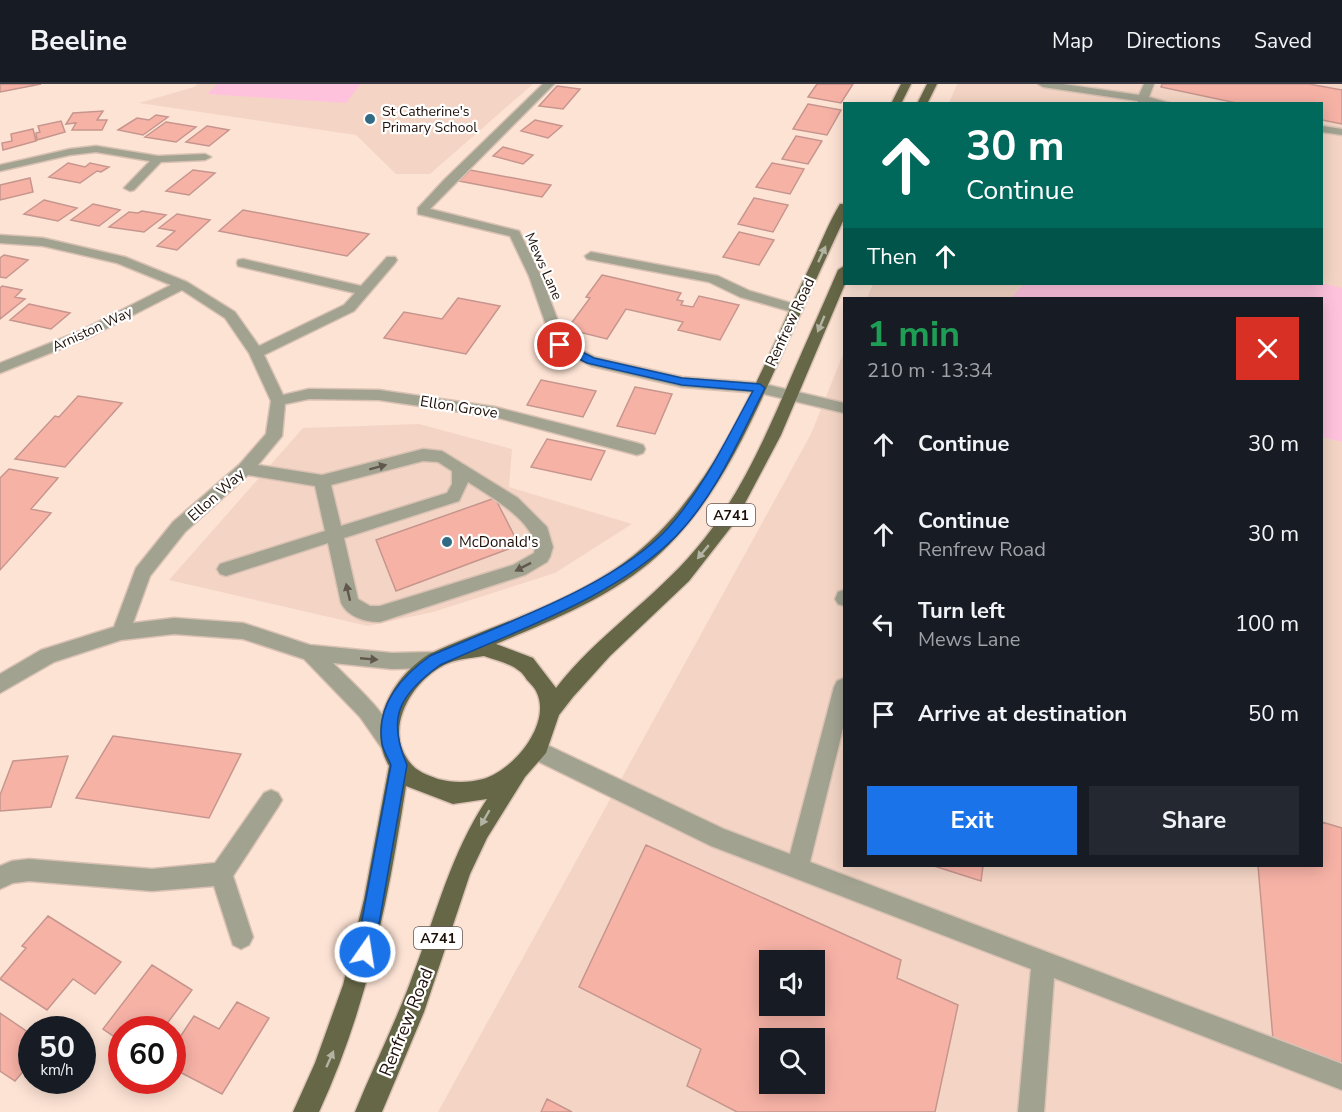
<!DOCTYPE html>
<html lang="en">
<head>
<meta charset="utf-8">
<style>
  :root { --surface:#171b24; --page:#242831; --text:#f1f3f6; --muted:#9ea1a6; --line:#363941; --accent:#1a73e8 }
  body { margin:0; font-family:"Nunito Sans",sans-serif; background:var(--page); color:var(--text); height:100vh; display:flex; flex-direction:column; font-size:22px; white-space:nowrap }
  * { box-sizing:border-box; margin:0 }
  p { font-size:20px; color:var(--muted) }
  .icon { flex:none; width:33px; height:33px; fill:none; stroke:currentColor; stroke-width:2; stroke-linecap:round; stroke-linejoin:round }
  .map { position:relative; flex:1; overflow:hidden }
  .details { position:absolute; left:843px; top:213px; width:480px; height:570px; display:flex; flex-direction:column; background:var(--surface); border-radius:0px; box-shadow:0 3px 15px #0003 }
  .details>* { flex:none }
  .guide { position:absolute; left:843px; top:18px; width:480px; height:183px; border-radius:0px; box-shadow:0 3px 15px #0003; background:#00695c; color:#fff; overflow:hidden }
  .fabs { position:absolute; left:759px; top:866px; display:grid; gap:12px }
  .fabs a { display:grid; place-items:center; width:66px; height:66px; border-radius:0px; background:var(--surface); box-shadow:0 3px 15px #0003; font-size:30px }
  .speed { position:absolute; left:18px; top:932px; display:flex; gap:12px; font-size:30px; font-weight:700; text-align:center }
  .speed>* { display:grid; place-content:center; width:78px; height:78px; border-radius:50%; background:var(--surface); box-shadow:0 3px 15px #0003; line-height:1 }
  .speed small { font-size:15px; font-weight:400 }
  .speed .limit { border:9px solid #d22; background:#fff; color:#111 }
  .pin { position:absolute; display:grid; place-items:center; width:51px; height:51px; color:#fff; margin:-26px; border:3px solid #fff; border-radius:50%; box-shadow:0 2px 6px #0007 }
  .me { position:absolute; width:66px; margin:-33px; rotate:13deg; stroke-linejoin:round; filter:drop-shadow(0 0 4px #0008) }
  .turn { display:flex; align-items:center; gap:21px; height:126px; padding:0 24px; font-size:27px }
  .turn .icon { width:78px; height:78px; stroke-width:2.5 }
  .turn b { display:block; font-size:42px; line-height:51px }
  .then { display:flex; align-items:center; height:57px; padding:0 24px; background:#0003; gap:12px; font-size:22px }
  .round { display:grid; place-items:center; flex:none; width:63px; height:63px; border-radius:0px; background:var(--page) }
  .summary { display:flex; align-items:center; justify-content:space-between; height:102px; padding:0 24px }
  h1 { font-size:36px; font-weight:700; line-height:45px; color:#1e9e55 }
  .cta { display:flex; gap:12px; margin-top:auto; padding:12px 24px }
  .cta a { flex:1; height:69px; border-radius:0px; background:var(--accent); color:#fff; font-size:24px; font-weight:700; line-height:69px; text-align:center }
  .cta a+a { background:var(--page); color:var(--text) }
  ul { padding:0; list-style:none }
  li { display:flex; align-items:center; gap:18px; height:90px; padding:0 24px }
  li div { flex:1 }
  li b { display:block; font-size:22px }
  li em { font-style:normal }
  header { display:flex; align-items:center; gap:36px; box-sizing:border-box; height:84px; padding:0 30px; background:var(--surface); border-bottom:2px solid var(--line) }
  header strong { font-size:28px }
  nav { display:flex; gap:33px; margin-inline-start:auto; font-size:21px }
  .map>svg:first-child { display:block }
</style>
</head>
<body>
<header>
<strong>Beeline</strong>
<nav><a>Map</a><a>Directions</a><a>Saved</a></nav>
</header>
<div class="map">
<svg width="1342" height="1028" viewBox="0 0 1342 1028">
  <rect width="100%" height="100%" fill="#fde3d4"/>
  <path fill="#f4d5c5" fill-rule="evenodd" d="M197,0H533L430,90H396L356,51L139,19L194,3Z
    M957,0H1342V1028H438L811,350L844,268V782H1322V214H867L873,200H1322V20L949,19ZM770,876H814V921H770ZM770,954H814V999H770Z
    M419,340L512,365L509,403L632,440L555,489L433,528L368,542L169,496L303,344Z"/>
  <path fill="#ffc2dd" d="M217,0H361L346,19L207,10Z
    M1322,199L1342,204V358L1322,353V214H1011L1024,200Z"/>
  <path fill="#f7b2a6" stroke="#c6968e" stroke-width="1.5" fill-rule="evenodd" d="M0,0H41L0,8Z
    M817,0H853L841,19L808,13Z
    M1162,0H1309L1342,6V40L1322,36V20H1241L1161,3Z
    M557,2L580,5L563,25L539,22Z
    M808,20L841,26L827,51L793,45Z
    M103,27L97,36H107L102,46H72L76,39L66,40L73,29Z
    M156,31L168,33L143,51L118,46L137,34L149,36Z
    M535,36L562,42L548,54L521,47Z
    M61,37L65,48L37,56L36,49L40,48L38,42Z
    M166,38L196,43L176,58L145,53Z
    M207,42L229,46L209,62L186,58Z
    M33,45L36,57L3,66L2,59L12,57L11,50Z
    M796,52L822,57L808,80L782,75Z
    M503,63L533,71L523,80L493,72Z
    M68,79L85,83L90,79L109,83L101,88L97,87L80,99L49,93Z
    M772,79L804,85L790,110L756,103Z
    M193,86L215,89L189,111L166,107Z
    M470,86L551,101L542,113L459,97Z
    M30,94L33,108L0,116V101Z
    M754,114L788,121L773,148L738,140Z
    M44,116L77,124L58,137L24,130Z
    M93,120L120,126L99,142L71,136Z
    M243,126L369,150L347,172L219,147Z
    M142,127L166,131L144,148L109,143L129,128L138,129Z
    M177,130L210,136L177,166L157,162L175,147L159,144Z
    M739,148L774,156L759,181L723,173Z
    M4,171L28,176L6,194L0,193V174Z
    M602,191L681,209L677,216L683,217L681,221L693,223L699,212L739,221L720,256L678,246L683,238L626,225L607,255L567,245L590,214L586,213Z
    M2,202L22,206L15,213L25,215L0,235V204Z
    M458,214L500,222L466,270L384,254L404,228L442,235Z
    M29,220L70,229L51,245L10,236Z
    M541,296L596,307L583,333L527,321Z
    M635,303L672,310L655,350L617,342Z
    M78,312L122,319L65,383L15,375L55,332L59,333Z
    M547,355L605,367L591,396L531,383Z
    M9,385L58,394L31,425L51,429L0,486V394Z
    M495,414L519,461L396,507L376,456Z
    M113,652L241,670L209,734L76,714Z
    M68,672L51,723L0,727V711L13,677Z
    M1322,738L1342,744V979L1273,955L1258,782H1322Z
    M646,761L901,876L897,894L958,921L935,1028H737L687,1002L701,965L579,903ZM770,876H814V921H770ZM770,954H814V999H770Z
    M934,782H983L981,797Z
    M48,832L121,878L95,910L73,895L47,926L0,895L26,864L22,862Z
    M152,881L192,906L163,945H122V958L103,945Z
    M237,918L269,934L222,1010L172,984V965L194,932L219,945Z
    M0,929L32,951V977L15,997L0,987Z
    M547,1015L572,1028H541Z"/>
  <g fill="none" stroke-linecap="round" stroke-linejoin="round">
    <g stroke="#d9c1b3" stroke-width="3">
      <path id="minor" d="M543,0H554L430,125L519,147L541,192L566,258L595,273L682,293L760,299L844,319V329L760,309L682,303L591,282L555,264L553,261L529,192L510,152L418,130V124L444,96Z
        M1038,0H1063L1139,11L1144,0H1154L1149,13L1173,20H1138V17L1043,3Z
        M1322,42L1342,45V51L1322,48Z
        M96,62L158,72L205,70L211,73L205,76L161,78L134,106L130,107L124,104L150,77L96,68L70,71L0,87V81L70,65Z
        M0,151L43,154L125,173L187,198L235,228L259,262L344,221L355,209L238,182L237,179L238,176L243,175L361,202L387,173H395L397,176L395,179L354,227L264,271L283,311L309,305L379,306L495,323L637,359L643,361L645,365L643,369L637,371L495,333L379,316L309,315L285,320L282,352L258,381L322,391L423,365L442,367L518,414L547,443L553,463L550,473L547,478L525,491L380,538C365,538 348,533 341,519L328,459L226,492L220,490L217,485L220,480L325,447L315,402L248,391L185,448L150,492L133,539L174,534L243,539L310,561L392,569L435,568L442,570L444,576L442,582L435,584L392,585L333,579C357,603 386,628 400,659L397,666L390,668L383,666L360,633L304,575L243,555L174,550L121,556L54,578L0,609V590L41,566L114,543L136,484L173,438L239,381L266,350L271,317L249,269L225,234L182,206L88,254L0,289V279L78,248L171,201L117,179L43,162L0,159ZM423,377L438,378L452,387V400L447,409L341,442L331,401ZM468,398C488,411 542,441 534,469L513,481L380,522H370L358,515L344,454L459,417Z
        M591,168L718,192L750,207L801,222L803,225L796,229L740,213L709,198L587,175L585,172Z
        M844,506V522L838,520L835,515L838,508Z
        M844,594V640L810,778L1342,980V1006L1054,894L1044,1028H1018L1031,885L711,762L531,674L528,667L531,660L538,658L545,660L724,745L790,770L834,603L837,597Z
        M271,706L278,709L282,716L278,723L233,792L253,853L249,861L241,865L233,861L214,802L152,807L29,797L13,799L0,805V782L12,777L29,775L152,785L215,779L264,709Z"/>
    </g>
    <g stroke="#d9c1b3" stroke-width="3">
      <path id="major" d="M901,0H911L901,20H891Z
        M927,0H937L927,20H917Z
        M840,120H844V135C825,176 806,217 787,259C751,338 717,423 648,480C604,516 548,538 496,560L533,574L556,604C596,552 653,516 695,466C739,415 766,352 792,291C807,256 823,221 838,186L844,182L845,200L781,351L735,438L689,497L610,572L573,613L559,631L546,669L525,693L487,754L470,790L424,928L382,1028H355C374,981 397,936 414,888C437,828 451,769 487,715L453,720L406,702C388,816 368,922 319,1028H293L315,979L343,901L364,815L389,682C365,640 393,593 429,570C491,542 558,523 615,485C716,418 761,283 812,178C821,159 829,138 840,120ZM484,572C495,576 509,579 518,586C522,588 525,593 527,596C530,599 534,603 536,607C553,639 513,687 483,695C468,699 453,699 438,695C427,691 415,687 408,676C384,642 413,597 444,581C456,575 471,574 484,572Z"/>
    </g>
    <use href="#minor" fill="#a1a290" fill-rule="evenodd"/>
    <use href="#major" fill="#666746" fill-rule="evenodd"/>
  </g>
  <defs><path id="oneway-solid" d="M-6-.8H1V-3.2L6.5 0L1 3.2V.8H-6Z" transform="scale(1.5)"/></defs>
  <g fill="#b2b3a2">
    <use href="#oneway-solid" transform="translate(822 170) rotate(-65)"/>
    <use href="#oneway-solid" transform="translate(821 240) rotate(113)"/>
    <use href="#oneway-solid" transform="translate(703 468) rotate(130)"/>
    <use href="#oneway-solid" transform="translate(485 734) rotate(120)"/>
    <use href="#oneway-solid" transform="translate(330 975) rotate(-66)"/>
  </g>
  <g fill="#60584c">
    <use href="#oneway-solid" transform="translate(378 383) rotate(-15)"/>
    <use href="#oneway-solid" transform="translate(523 483) rotate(153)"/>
    <use href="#oneway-solid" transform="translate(348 508) rotate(-103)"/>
    <use href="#oneway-solid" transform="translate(369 575) rotate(5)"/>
  </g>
  <path fill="#1a73e8" stroke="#114b97" stroke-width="1.5" d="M560,257L594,274L682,294L760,300L765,304C739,355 716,411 676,452C616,513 517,546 440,581C400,610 386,633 407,681L374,868L371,874L365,877L359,874L356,868L391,681C388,674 383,666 382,659C376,621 402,592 430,572C502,540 617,501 669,443C705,402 727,354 753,307L682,301L587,279L556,263L555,261Z"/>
  <g fill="#316a84" stroke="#fff" stroke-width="2">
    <circle cx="370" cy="35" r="6"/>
    <circle cx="447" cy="458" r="6"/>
  </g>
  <g text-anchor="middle" stroke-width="4.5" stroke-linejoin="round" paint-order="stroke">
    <g font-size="14" fill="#1e0f07" stroke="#fff" text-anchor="start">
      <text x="382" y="32">St Catherine's<tspan x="382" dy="16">Primary School</tspan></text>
    </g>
    <g font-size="14" fill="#1e0f07" stroke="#fff">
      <text transform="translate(544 182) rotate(66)" y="5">Mews Lane</text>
      <text transform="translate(92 245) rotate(-25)" y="5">Arniston Way</text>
    </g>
    <g fill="#fff" stroke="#625751" stroke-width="1.5">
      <rect x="707" y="420" width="48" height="22" rx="4.5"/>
      <rect x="414" y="843" width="48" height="22" rx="4.5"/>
    </g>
    <g font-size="14" font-weight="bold" fill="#1e0f07">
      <text x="731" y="436">A741</text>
      <text x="438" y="859">A741</text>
    </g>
    <g font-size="15" fill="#1e0f07" stroke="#fff">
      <text transform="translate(790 238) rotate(-65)" y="5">Renfrew Road</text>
      <text transform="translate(459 323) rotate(9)" y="5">Ellon Grove</text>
      <text transform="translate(216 411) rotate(-42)" y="5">Ellon Way</text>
    </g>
    <g font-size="15" fill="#1e0f07" stroke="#fff" text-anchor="start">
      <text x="459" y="463">McDonald's</text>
    </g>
    <g font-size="18" fill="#1e0f07" stroke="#fff">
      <text transform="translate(406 938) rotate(-68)" y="6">Renfrew Road</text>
    </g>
  </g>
</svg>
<div class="fabs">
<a><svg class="icon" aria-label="sound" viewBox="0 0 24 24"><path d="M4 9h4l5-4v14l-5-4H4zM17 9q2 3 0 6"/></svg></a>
<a><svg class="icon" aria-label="search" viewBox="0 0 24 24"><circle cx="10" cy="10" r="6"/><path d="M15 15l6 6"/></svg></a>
</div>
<div class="speed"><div>50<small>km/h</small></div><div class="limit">60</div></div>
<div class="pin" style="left:560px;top:261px;background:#d93025"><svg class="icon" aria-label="arrive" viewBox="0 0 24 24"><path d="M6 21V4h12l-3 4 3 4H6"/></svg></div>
<svg class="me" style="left:365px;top:868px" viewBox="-20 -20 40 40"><circle r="17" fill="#1a73e8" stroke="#fff" stroke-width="3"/><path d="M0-11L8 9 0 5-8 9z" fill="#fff"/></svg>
<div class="guide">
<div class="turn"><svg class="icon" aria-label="ahead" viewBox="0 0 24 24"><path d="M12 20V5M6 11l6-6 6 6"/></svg><div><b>30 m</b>Continue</div></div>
<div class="then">Then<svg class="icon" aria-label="ahead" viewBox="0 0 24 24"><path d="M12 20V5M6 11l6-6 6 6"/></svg></div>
</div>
<section class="details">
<div class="summary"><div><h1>1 min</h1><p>210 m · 13:34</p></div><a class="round" style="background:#d93025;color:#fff"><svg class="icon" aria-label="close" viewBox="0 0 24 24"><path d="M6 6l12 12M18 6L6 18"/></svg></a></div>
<ul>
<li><svg class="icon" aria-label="ahead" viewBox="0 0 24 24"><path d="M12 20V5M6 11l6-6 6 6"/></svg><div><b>Continue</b></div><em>30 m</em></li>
<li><svg class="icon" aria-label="ahead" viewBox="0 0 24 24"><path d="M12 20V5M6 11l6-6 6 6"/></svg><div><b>Continue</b><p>Renfrew Road</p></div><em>30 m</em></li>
<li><svg class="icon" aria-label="left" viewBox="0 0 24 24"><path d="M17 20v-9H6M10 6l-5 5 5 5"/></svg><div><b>Turn left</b><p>Mews Lane</p></div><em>100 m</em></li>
<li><svg class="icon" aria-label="arrive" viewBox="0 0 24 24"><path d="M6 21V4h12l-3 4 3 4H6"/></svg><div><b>Arrive at destination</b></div><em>50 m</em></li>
</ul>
<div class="cta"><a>Exit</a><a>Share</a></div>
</section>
</div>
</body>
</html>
